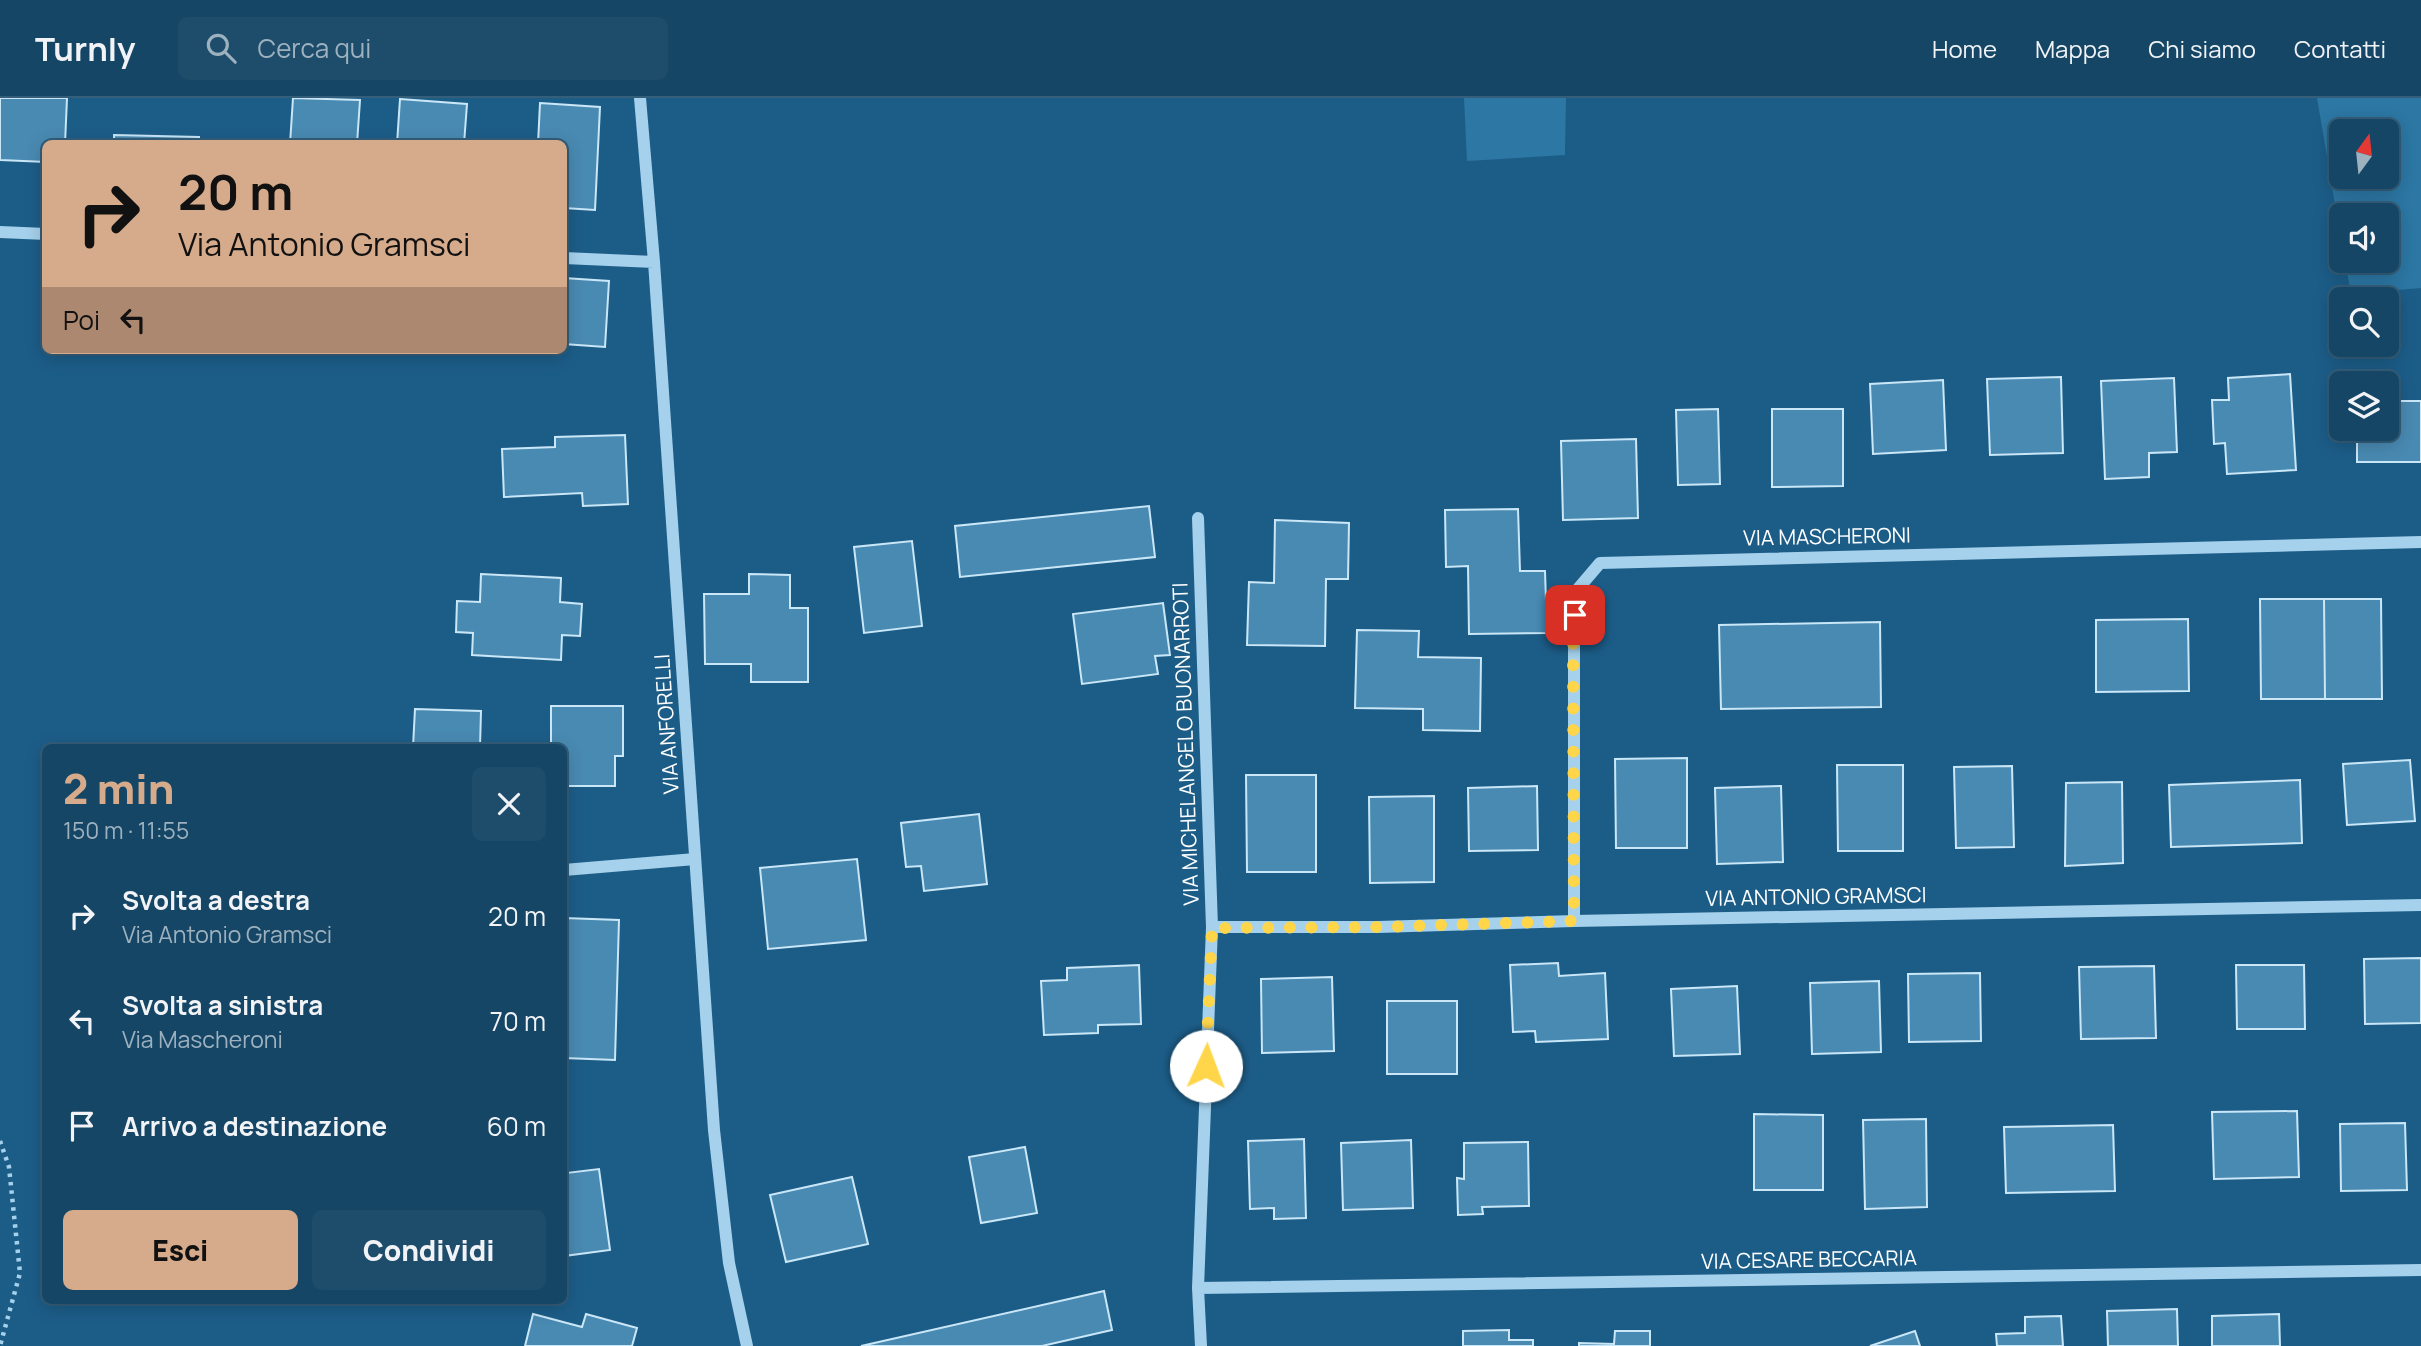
<!DOCTYPE html>
<html lang="it">
<head>
<meta charset="utf-8">
<style>
  :root { --surface:#154666; --page:#1e4d6c; --text:#f1f3f6; --muted:#9db1bf; --line:#345e7a; --accent:#d6ab8b }
  body { margin:0; font-family:Manrope,sans-serif; background:var(--page); color:var(--text); height:100vh; display:flex; flex-direction:column; font-size:26px; white-space:nowrap }
  * { box-sizing:border-box; margin:0 }
  p { font-size:23px; color:var(--muted) }
  .icon { flex:none; width:38px; height:38px; fill:none; stroke:currentColor; stroke-width:2; stroke-linecap:round; stroke-linejoin:round }
  .map { position:relative; flex:1; overflow:hidden }
  .side { position:absolute; left:42px; top:646px; width:525px; height:560px; display:flex; flex-direction:column; background:var(--surface); border-radius:10px; box-shadow:0 4px 18px #0003,0 0 0 2px var(--line) }
  .side>* { flex:none }
  .guide { position:absolute; left:42px; top:42px; width:525px; height:214px; border-radius:10px; box-shadow:0 4px 18px #0003,0 0 0 2px var(--line); background:#d6ab8b; color:#111; overflow:hidden }
  .needle { width:46px; rotate:15deg }
  .fabs { position:absolute; left:2329px; top:21px; display:grid; gap:14px }
  .fabs a { display:grid; place-items:center; width:70px; height:70px; border-radius:10px; background:var(--surface); box-shadow:0 4px 18px #0003,0 0 0 2px var(--line); font-size:35px }
  .pin { position:absolute; display:grid; place-items:center; width:60px; height:60px; color:#fff; margin:-30px; border-radius:14px; box-shadow:0 4px 10px #0006 }
  .me { position:absolute; width:77px; margin:-38px; rotate:2deg; stroke-linejoin:round; filter:drop-shadow(0 0 5px #0008) }
  .turn { display:flex; align-items:center; gap:24px; height:147px; padding:0 21px; font-size:32px }
  .turn .icon { width:91px; height:91px; stroke-width:2.5 }
  .turn b { display:block; font-size:49px; line-height:60px }
  .then { display:flex; align-items:center; height:66px; padding:0 21px; background:#0003; gap:14px; font-size:26px }
  .round { display:grid; place-items:center; flex:none; width:74px; height:74px; border-radius:10px; background:var(--page) }
  .summary { display:flex; align-items:center; justify-content:space-between; height:119px; padding:0 21px }
  h1 { font-size:42px; font-weight:800; line-height:52px; color:var(--accent) }
  .cta { display:flex; gap:14px; margin-top:auto; padding:14px 21px }
  .cta a { flex:1; height:80px; border-radius:10px; background:var(--accent); color:#111; font-size:28px; font-weight:800; line-height:80px; text-align:center }
  .cta a+a { background:var(--page); color:var(--text) }
  ul { padding:0; list-style:none }
  li { display:flex; align-items:center; gap:21px; height:105px; padding:0 21px }
  li div { flex:1 }
  li b { display:block; font-size:26px }
  li em { font-style:normal }
  header { display:flex; align-items:center; gap:42px; box-sizing:border-box; height:98px; padding:0 35px; background:var(--surface); border-bottom:2px solid var(--line) }
  header strong { font-size:33px }
  nav { display:flex; gap:38px; margin-inline-start:auto; font-size:24px }
  .search { width:490px; height:63px; background:var(--page); display:flex; align-items:center; gap:18px; box-sizing:border-box; padding:0 24px; border-radius:10px; color:var(--muted); font-size:26px }
  .map>svg:first-child { display:block }
</style>
</head>
<body>
<header>
<strong>Turnly</strong>
<div class="search"><svg class="icon" aria-label="search" viewBox="0 0 24 24"><circle cx="10" cy="10" r="6"/><path d="M15 15l6 6"/></svg>Cerca qui</div>
<nav><a>Home</a><a>Mappa</a><a>Chi siamo</a><a>Contatti</a></nav>
</header>
<div class="map">
<svg width="2421" height="1248" viewBox="0 0 2421 1248">
  <rect width="100%" height="100%" fill="#1c5d88"/>
  <path fill="#2c77a4" fill-rule="evenodd" d="M1464,0H1566L1565,57L1467,63Z
    M2317,0H2421V190L2351,196L2345,163H2387V117H2342L2341,142ZM2342,33H2387V79H2342Z"/>
  <path fill="#498ab2" stroke="#cae7f8" stroke-width="2" d="M0,0H67L65,46H46V64L0,62Z
    M293,0L360,2L357,46H290Z
    M400,1L467,6L464,46H397Z
    M540,5L600,9L595,112L564,110V46H538Z
    M114,37L199,39V46H114Z
    M564,180L609,183L605,249L564,246Z
    M2290,276L2296,372L2227,376L2225,345L2214,346L2212,302H2229L2228,280Z
    M2061,279L2063,355L1990,357L1987,281Z
    M2174,280L2177,354L2149,355V379L2105,381L2101,283Z
    M1943,282L1946,352L1873,356L1870,286Z
    M2387,303H2421V364H2357V331H2387Z
    M1718,311L1720,386L1678,387L1676,312Z
    M1772,311H1843V388L1772,389Z
    M625,337L628,406L583,408L582,395L504,399L502,351L555,349V339Z
    M1636,341L1638,420L1563,422L1561,343Z
    M1149,408L1155,459L960,479L955,428Z
    M1518,411L1520,473H1545L1547,535L1469,536L1468,468L1446,469L1445,412Z
    M1275,422L1349,425L1348,481H1326L1325,548L1247,547L1249,484L1274,485Z
    M912,443L922,528L864,535L854,449Z
    M481,476L561,480L560,504L582,506L580,538L562,537L561,562L472,557L473,535L456,534L457,503L480,504Z
    M749,476L790,477V510H808V584H751V566H705L704,496H749Z
    M2260,501H2324L2325,601H2261Z
    M2324,501H2381L2382,601H2325Z
    M1163,505L1170,557L1155,558L1158,576L1082,586L1073,516Z
    M2188,521L2189,593L2096,594V522Z
    M1880,524L1881,609L1721,611L1719,527Z
    M1357,532L1419,533L1418,559L1481,560L1480,633L1423,632V611L1355,610Z
    M551,608H623V658H615V688H564V649H551Z
    M415,611L481,613L480,649H413Z
    M1687,660V750H1616L1615,661Z
    M2410,662L2415,723L2347,727L2343,666Z
    M1837,667H1903V753H1838Z
    M2012,668L2014,749L1956,750L1954,669Z
    M1246,677H1316V774H1247Z
    M2300,682L2302,745L2171,749L2169,687Z
    M2122,684L2123,765L2065,768L2066,685Z
    M1537,688L1538,752L1469,753L1468,690Z
    M1781,688L1783,764L1717,766L1715,690Z
    M1434,698V784L1370,785L1369,699Z
    M979,716L987,786L924,793L921,768L906,769L901,725Z
    M857,761L866,842L768,851L760,770Z
    M564,820L619,822L615,962L564,960Z
    M2421,860V925L2365,926L2364,861Z
    M1558,865L1559,878L1605,875L1608,941L1536,944L1535,933L1513,934L1510,867Z
    M1139,867L1141,926L1098,927V935L1044,937L1041,883L1067,882V870Z
    M2236,867H2304L2305,931H2237Z
    M2154,868L2156,940L2081,941L2079,869Z
    M1980,875L1981,943L1909,944L1908,876Z
    M1332,879L1334,953L1262,955L1261,881Z
    M1879,883L1881,954L1812,956L1810,885Z
    M1737,888L1740,956L1674,958L1671,891Z
    M1387,903H1457V976H1387Z
    M2297,1013L2299,1079L2214,1081L2212,1014Z
    M1754,1016L1823,1017V1092H1754Z
    M1926,1021L1927,1109L1865,1111L1863,1022Z
    M2405,1025L2407,1092L2341,1093L2340,1026Z
    M2113,1027L2115,1093L2006,1095L2004,1029Z
    M1304,1041L1306,1120L1274,1121V1110L1250,1111L1248,1043Z
    M1411,1042L1413,1110L1343,1112L1341,1045Z
    M1528,1044L1529,1108L1482,1109L1483,1116L1458,1117L1457,1080L1464,1081V1045Z
    M1025,1049L1037,1115L981,1125L969,1059Z
    M564,1061L567,1075L599,1071L610,1152L564,1158Z
    M852,1079L868,1146L786,1164L770,1097Z
    M1104,1193L1112,1232L1042,1248H861Z
    M2177,1211L2178,1248H2108L2107,1213Z
    M533,1216L582,1229L586,1216L637,1230L632,1248H525Z
    M2279,1216L2280,1248H2212V1218Z
    M2061,1218L2063,1248H1997L1996,1236L2025,1235V1219Z
    M1509,1232V1242H1533V1248H1463V1233Z
    M1615,1233H1650V1248H1579V1245L1614,1246Z
    M1915,1233L1920,1248H1870Z"/>
  <g fill="none" stroke-linecap="round" stroke-linejoin="round">
    <path stroke="#a5d1ec" stroke-width="4.5" stroke-dasharray="3.5 5" stroke-linecap="butt" d="M0,1043L9,1069L20,1175L0,1248"/>
    <path stroke="#a5d1ec" stroke-width="12" d="M640,0L654,164L714,1032L729,1165L747,1248
      M0,134L46,136
      M564,160L654,164
      M1198,420L1212,829L1198,1190L1201,1248
      M564,772L695,761
      M1574,823V541L1577,492L1600,465L2421,444
      M1212,829H1378L1574,823L2421,807
      M1198,1190L2421,1172"/>
  </g>
  <g fill="none" stroke-linecap="round" stroke-linejoin="round">
    <path stroke="#ffd54a" stroke-width="12" stroke-dasharray="0 21.6" d="M1206,968L1212,830L1378,829L1574,823L1573,541L1575,517"/>
  </g>
  <g text-anchor="middle" stroke-width="7" stroke-linejoin="round" paint-order="stroke">
    <g font-size="21" fill="#fff" stroke="#1c5d88">
      <text transform="translate(1827 439) rotate(-1)" y="7">VIA MASCHERONI</text>
      <text transform="translate(667 626) rotate(-94)" y="7">VIA ANFORELLI</text>
      <text transform="translate(1186 646) rotate(-92)" y="7">VIA MICHELANGELO BUONARROTI</text>
      <text transform="translate(1816 799) rotate(-1)" y="7">VIA ANTONIO GRAMSCI</text>
      <text transform="translate(1809 1162) rotate(-1)" y="7">VIA CESARE BECCARIA</text>
    </g>
  </g>
</svg>
<div class="fabs">
<a><svg class="needle" viewBox="-14 -14 28 28"><path d="M0-13l5 13h-10z" fill="#e53935"/><path d="M0 13l5-13h-10z" fill="#9db1bf"/></svg></a>
<a><svg class="icon" aria-label="sound" viewBox="0 0 24 24"><path d="M4 9h4l5-4v14l-5-4H4zM17 9q2 3 0 6"/></svg></a>
<a><svg class="icon" aria-label="search" viewBox="0 0 24 24"><circle cx="10" cy="10" r="6"/><path d="M15 15l6 6"/></svg></a>
<a><svg class="icon" aria-label="layers" viewBox="0 0 24 24"><path d="M12 4l9 5-9 5-9-5zM3 14l9 5 9-5"/></svg></a>
</div>
<div class="pin" style="left:1575px;top:517px;background:#d93025"><svg class="icon" aria-label="arrive" viewBox="0 0 24 24"><path d="M6 21V4h12l-3 4 3 4H6"/></svg></div>
<svg class="me" style="left:1206px;top:968px" viewBox="-20 -20 40 40"><circle r="19" fill="#fff"/><path d="M0-13L10 11 0 6-10 11z" fill="#ffd54a"/></svg>
<div class="guide">
<div class="turn"><svg class="icon" aria-label="right" viewBox="0 0 24 24"><path d="M7 20v-9h11M14 6l5 5-5 5"/></svg><div><b>20 m</b>Via Antonio Gramsci</div></div>
<div class="then">Poi<svg class="icon" aria-label="left" viewBox="0 0 24 24"><path d="M17 20v-9H6M10 6l-5 5 5 5"/></svg></div>
</div>
<section class="side">
<div class="summary"><div><h1>2 min</h1><p>150 m · 11:55</p></div><a class="round"><svg class="icon" aria-label="close" viewBox="0 0 24 24"><path d="M6 6l12 12M18 6L6 18"/></svg></a></div>
<ul>
<li><svg class="icon" aria-label="right" viewBox="0 0 24 24"><path d="M7 20v-9h11M14 6l5 5-5 5"/></svg><div><b>Svolta a destra</b><p>Via Antonio Gramsci</p></div><em>20 m</em></li>
<li><svg class="icon" aria-label="left" viewBox="0 0 24 24"><path d="M17 20v-9H6M10 6l-5 5 5 5"/></svg><div><b>Svolta a sinistra</b><p>Via Mascheroni</p></div><em>70 m</em></li>
<li><svg class="icon" aria-label="arrive" viewBox="0 0 24 24"><path d="M6 21V4h12l-3 4 3 4H6"/></svg><div><b>Arrivo a destinazione</b></div><em>60 m</em></li>
</ul>
<div class="cta"><a>Esci</a><a>Condividi</a></div>
</section>
</div>
</body>
</html>
